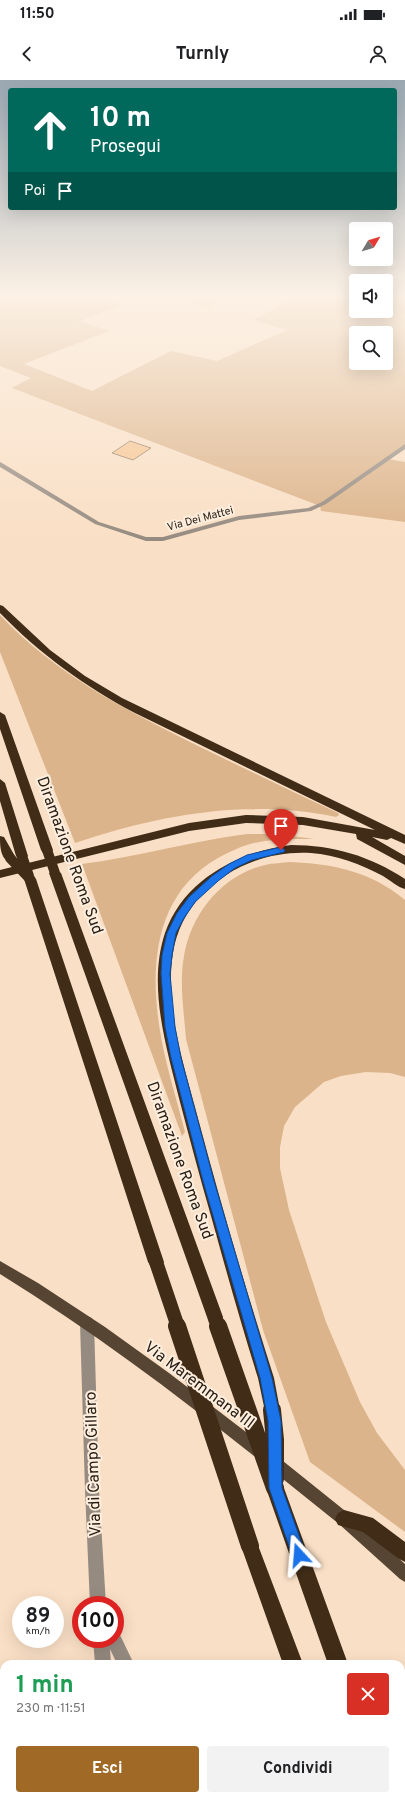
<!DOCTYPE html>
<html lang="it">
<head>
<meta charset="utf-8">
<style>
  :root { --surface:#fff; --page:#f2f2f2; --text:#202124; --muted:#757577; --accent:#a06925 }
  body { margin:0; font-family:Overpass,sans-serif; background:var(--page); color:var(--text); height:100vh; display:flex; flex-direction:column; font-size:15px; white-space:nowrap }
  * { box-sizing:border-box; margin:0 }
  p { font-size:13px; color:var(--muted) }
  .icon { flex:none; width:22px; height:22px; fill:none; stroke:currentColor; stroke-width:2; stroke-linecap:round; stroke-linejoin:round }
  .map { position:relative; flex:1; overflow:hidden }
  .panel { position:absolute; left:0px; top:1580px; width:405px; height:140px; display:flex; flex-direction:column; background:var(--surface); border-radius:12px 12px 0 0; box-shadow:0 4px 16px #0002 }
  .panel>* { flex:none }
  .hud { position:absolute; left:8px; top:8px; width:389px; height:122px; border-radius:4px; box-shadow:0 4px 16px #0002; background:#00695c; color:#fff; overflow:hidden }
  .needle { width:26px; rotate:52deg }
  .tools { position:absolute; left:349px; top:142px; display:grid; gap:8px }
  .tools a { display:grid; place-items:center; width:44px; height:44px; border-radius:4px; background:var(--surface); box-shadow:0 4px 16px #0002; font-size:20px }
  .speed { position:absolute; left:12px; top:1516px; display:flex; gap:8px; font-size:20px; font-weight:700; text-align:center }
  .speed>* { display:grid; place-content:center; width:52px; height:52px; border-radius:50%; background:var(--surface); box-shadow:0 4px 16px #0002; line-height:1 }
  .speed small { font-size:10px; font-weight:400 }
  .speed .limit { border:6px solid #d22; background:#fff; color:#111 }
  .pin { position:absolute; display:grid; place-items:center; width:34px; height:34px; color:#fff; margin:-41px -17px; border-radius:50% 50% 50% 0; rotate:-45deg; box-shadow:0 0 4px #0007 }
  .pin .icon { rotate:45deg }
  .me { position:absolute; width:44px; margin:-22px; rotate:341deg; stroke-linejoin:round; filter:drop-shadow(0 0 3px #0008) }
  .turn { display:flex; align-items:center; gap:14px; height:84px; padding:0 16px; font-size:18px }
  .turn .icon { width:52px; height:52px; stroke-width:2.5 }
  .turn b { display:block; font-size:28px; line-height:34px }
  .then { display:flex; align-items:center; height:38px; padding:0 16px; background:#0003; gap:8px; font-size:15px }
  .round { display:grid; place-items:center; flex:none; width:42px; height:42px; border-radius:4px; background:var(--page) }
  .head { display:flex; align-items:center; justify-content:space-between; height:68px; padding:0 16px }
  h1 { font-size:24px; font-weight:700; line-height:30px; color:#1e9e55 }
  .cta { display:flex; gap:8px; margin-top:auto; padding:8px 16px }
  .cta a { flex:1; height:46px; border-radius:4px; background:var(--accent); color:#fff; font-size:16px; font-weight:700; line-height:46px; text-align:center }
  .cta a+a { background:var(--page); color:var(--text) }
  .status { display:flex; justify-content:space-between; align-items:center; height:28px; padding:0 20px; background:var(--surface); direction:ltr }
  .status svg { height:11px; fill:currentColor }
  header { display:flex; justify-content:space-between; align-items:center; height:52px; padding:0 16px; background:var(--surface); font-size:18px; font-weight:700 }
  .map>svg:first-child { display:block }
</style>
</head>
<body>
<div class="status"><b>11:50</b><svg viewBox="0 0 49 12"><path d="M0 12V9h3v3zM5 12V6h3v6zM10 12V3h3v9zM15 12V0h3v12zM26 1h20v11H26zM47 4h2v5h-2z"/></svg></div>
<header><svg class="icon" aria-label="back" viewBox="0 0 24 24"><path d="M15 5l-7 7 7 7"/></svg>Turnly<svg class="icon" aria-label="person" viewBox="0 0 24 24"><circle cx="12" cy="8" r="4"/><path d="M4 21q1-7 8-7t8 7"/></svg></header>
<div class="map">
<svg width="405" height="1720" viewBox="0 0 405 1720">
  <rect width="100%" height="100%" fill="#f9dfc5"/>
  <path fill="#dcb48b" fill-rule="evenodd" d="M0,218H102L121,225L79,241L109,251L24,284L92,311L171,271L217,281L287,250L253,240L295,218H350L356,220V231H386V220L388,218H405V366L388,379L405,382V442L321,431L320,426L12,308L31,298L0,286ZM356,253H386V283H356Z
    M180,218H224L208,227Z
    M0,535C53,592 122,628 190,662C239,686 289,710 338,733L339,735L336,737C249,718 158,735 75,763L0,572Z
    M247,754H276L314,759C294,759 274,758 254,763C241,766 229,772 218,778C149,817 149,899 163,967C169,996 178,1024 185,1052L182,1056L82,784C138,777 191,761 247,754Z
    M290,782C334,784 370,791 405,820V997L390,993L366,992L341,996L324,1002L295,1027L284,1046L280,1067V1088L289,1130L326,1242L360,1322L377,1353L405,1390V1452L310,1382L263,1250L186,959C184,932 179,903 184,876C191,834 222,795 265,785C273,783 282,783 290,782Z"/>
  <path fill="#f6c490" stroke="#988169" d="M130,361L151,368L133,380L112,373Z"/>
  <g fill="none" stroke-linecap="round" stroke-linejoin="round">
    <path fill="#968b81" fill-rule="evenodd" d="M405,364V369L326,424L311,431L239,440L163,461H146L95,444L0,387V382L2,383L99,442L146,457H163L239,436L308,428L322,422Z
      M87,1236L92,1238L94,1243L99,1410L106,1525H90L85,1410L80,1243L82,1238Z
      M115,1552L119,1553L134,1584H117L110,1569L111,1584H95L93,1559H115Z
      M0,1597L4,1599V1615L0,1613Z
      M75,1716H93L91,1720H73Z
      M165,1716H197L199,1720H165Z"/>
    <path fill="#564532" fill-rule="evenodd" d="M0,1181L38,1203L105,1247L169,1293L264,1366L266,1371L264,1376L259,1378L254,1376C172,1311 89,1249 0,1194Z
      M273,1375L278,1377L349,1434L405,1484V1502L400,1499L339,1444L268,1387L266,1382L268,1377Z"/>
    <path fill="#402c17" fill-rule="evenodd" d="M0,525L3,526L50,570L85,596L122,618L405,755V764L391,758L387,760L372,757L405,776V785L357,759L356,754L303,745L246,743L189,751L0,798V790L189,743L246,735L303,737L375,750L135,633C84,606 40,574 0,533Z
      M0,632L5,635L53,770L51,773H43L41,770L0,649Z
      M0,699L5,703L28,776L26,779H18L16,776L0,721Z
      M0,756L4,757L16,778L14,781L10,782C0,779 0,765 0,756Z
      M291,765C333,765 370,776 405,799V809C397,807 390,800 383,796C361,784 336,775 311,773C248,769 183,809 173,873C164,929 185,988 199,1042C222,1128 247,1213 274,1298L280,1330L278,1336L272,1338L266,1336L258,1298C241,1244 226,1190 211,1136C200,1098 190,1060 180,1022C167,969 147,907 165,853C184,799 238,772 291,765Z
      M55,789L61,793L223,1237L221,1243L215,1245L209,1243L207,1237L49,793Z
      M30,795L34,796L36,799L164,1182L161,1187L156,1189L151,1187L148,1182L24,799L26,796Z
      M275,1399L281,1402L284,1408L348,1584H328L266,1408L269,1402Z
      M344,1430L373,1438L405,1462V1482L399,1479L363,1452L338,1445L335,1439L338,1433Z
      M250,1457L256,1460L303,1584H283L241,1466L244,1460Z
      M330,1716H351L352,1720H331Z
      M380,1716H400L401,1720H381Z"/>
    <path stroke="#402c17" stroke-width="10" d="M47,770L55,793
      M22,776L29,796
      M10,778L30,799"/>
    <path stroke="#402c17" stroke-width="14" d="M156,1182L178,1247
      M215,1237L219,1247"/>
    <path stroke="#402c17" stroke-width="18" d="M177,1246L250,1466
      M218,1246L275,1408
      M272,1330L275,1360V1399"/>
  </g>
  <linearGradient id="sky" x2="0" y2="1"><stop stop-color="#9aa8b2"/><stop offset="0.47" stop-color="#fcf1e5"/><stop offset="1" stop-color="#fcf1e5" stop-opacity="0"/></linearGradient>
  <rect width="405" height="459" fill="url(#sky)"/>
  <path fill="#1a73e8" stroke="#114b97" d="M281,767L285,770L284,772L252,780L235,788L218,801L195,822L184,838L176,853L172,875L170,894L175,947L181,978L214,1101L272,1298L281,1341L282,1408L306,1475L304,1480L299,1482L294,1480L292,1475L269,1408L268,1341L260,1298L203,1101L171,978L165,947L161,894L162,875L167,853L177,833L189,817L212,796L229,784L247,775Z"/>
  <g text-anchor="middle" stroke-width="4" stroke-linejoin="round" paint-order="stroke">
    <g font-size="11" fill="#251c13" stroke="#feeede">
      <text transform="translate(200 438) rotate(-15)" y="4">Via Dei Mattei</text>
    </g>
    <g font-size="16" fill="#251c13" stroke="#feeede">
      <text transform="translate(71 775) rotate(70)" y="6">Diramazione Roma Sud</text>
      <text transform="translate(181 1080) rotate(70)" y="6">Diramazione Roma Sud</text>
      <text transform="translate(200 1304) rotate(37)" y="6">Via Maremmana III</text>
      <text transform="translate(92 1384) rotate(-92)" y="6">Via di Campo Gillaro</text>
    </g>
  </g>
</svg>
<div class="tools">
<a><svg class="needle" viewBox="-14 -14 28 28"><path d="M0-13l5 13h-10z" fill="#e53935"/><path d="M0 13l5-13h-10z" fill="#757577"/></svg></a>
<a><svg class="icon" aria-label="sound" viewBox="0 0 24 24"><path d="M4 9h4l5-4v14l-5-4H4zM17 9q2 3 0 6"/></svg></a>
<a><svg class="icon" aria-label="search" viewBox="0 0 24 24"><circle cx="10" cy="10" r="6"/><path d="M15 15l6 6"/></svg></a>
</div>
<div class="speed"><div>89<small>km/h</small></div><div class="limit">100</div></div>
<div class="pin" style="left:281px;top:770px;background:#d93025"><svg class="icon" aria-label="arrive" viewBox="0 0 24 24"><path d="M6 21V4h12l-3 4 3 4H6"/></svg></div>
<svg class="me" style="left:299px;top:1475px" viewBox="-20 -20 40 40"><path d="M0-17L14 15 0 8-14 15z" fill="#1a73e8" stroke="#fff" stroke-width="4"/></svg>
<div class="hud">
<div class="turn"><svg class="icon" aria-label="ahead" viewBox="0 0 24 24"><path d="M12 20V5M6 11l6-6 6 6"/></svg><div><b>10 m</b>Prosegui</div></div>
<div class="then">Poi<svg class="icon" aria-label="arrive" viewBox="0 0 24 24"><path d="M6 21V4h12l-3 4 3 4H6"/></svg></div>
</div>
<section class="panel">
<div class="head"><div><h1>1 min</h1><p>230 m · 11:51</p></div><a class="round" style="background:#d93025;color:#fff"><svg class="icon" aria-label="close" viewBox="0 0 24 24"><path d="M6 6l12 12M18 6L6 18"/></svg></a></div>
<div class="cta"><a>Esci</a><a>Condividi</a></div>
</section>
</div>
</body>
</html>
